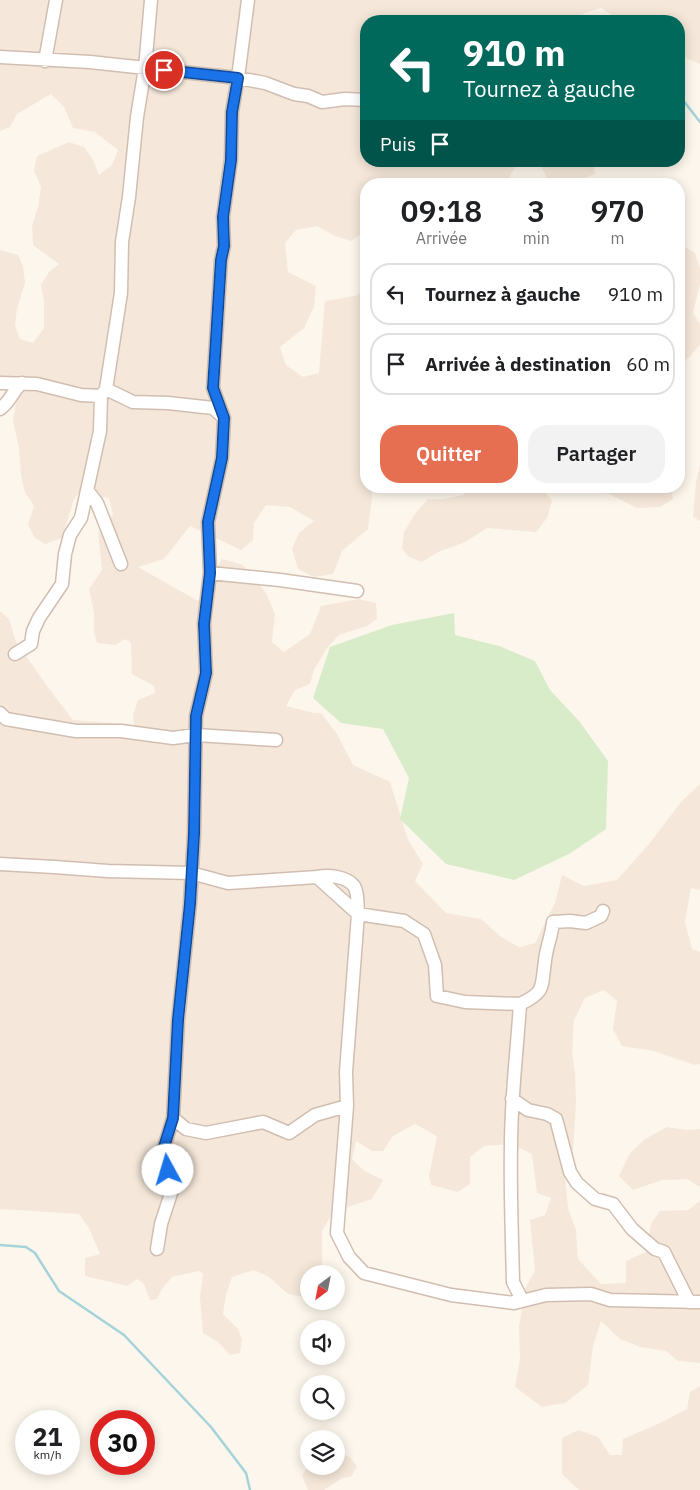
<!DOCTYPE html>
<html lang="fr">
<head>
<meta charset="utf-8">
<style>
  :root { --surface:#fff; --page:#f2f2f2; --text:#202124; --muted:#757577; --line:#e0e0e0; --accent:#e76f51 }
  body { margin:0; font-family:"IBM Plex Sans",sans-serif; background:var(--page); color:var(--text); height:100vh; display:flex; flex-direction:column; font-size:19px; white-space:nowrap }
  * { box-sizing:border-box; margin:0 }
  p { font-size:16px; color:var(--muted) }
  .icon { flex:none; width:28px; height:28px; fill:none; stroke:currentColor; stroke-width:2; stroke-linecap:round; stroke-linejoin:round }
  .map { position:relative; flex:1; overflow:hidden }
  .details { position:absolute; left:360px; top:178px; width:325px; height:315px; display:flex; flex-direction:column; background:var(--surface); border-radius:20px; box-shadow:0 2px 12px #0003 }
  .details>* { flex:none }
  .banner { position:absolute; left:360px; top:15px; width:325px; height:152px; border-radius:20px; box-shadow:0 2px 12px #0003; background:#00695c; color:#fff; overflow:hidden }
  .needle { width:32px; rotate:212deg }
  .buttons { position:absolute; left:300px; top:1265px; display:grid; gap:10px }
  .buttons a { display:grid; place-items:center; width:45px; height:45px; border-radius:50%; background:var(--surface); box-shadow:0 2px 12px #0003; font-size:25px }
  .speed { position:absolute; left:15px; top:1410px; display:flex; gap:10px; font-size:25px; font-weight:700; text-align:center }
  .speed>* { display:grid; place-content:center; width:65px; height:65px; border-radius:50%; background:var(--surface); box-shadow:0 2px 12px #0003; line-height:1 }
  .speed small { font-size:12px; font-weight:400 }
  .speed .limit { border:8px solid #d22; background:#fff; color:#111 }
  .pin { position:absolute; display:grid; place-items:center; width:42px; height:42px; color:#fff; margin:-21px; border:2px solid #fff; border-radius:50%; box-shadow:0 1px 5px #0007 }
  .me { position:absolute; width:55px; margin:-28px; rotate:354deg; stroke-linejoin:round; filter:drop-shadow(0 0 4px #0008) }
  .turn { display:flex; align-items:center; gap:18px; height:105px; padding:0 20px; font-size:22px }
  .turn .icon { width:65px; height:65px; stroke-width:2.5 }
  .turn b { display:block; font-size:35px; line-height:42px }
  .then { display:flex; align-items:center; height:48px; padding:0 20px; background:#0003; gap:10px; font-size:19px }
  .eta { display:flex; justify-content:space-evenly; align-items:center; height:85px; text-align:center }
  .eta b { font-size:30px; font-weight:600; line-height:35px }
  .action { display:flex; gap:10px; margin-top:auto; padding:10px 20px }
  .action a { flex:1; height:58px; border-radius:20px; background:var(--accent); color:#fff; font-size:20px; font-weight:600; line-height:58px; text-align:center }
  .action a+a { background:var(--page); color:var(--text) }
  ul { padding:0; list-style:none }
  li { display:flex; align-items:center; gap:15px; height:62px; margin:0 10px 8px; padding:0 10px; border:2px solid var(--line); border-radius:20px }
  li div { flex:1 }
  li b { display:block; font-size:19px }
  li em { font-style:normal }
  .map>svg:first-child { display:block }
</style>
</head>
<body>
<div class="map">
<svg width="700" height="1490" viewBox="0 0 700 1490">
  <rect width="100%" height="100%" fill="#fdf6ec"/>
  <path fill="#f5e8da" d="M0,0H700V64L688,59L679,50V21H621L601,8L585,13L572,21H366V161H519L505,184H366V231L351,241L335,236L317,226L296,230L285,243L288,272L316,286L314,307L304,328L280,347L286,365L303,377L319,373L325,301L355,296L366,289V486H371L372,497L368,529L342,551L333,574L314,577L298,569L292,549L299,533L314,521L290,507L266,505L254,523L253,540L241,550L190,526L164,559L138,567L198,601L222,559L243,565L266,593L275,614L272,642L284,652L310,634L321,606L359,599L376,603L377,619L367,626L339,635L327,648L314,670L310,684L295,690L286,706L314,713H321L337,734L353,765L390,782L408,840L423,864L415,881L446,913L481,919L501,937L519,947L535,943L555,903L562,875L584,886L617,880L649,844L681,802L700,784V890L691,888L685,922L692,949L700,952V1064L695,1065L654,1051L622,1046L613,1029L617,1001L604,990L585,998L574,1020L572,1052L575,1073L576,1103L573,1150L565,1177L568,1208L576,1230L578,1259L601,1284L626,1283V1261L646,1252L651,1224L660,1211L688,1210L700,1201V1363L678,1361L666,1351L640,1347L620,1339L601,1321L593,1346L588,1385L565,1403L542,1407L515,1387L520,1359L519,1326L526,1287L535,1271L530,1220L545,1215L551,1198L537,1193L532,1154L511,1144L484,1146L470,1157V1184L458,1192L431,1185L429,1176L437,1136L415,1124L393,1136L383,1151H372L356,1141L352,1159L363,1170L383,1180L372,1199L333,1212L322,1231V1274H309V1295L304,1297L288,1294L269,1277L254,1270L232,1277L226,1295L223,1314L238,1329L242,1339L240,1353L230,1355L218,1342L203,1333L200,1297L203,1274L199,1271L172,1277L162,1289L157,1299L150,1300L144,1284L137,1279L127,1286L85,1276V1258L100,1254L89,1228L79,1214L0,1209V611L9,619L16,642L50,690L73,720L134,725L133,716L138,700L155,693L154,686L132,674L131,643L125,639L115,645L97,643L94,632V612L89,589L102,570L98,532L113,515L109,498L78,494L74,499L62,538L45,544L34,537L28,524L34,506L25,492L21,476L19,448L13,421L17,397L26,389L0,383V250L18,255L23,266L25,283L17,309L15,325L20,339L33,343L44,328V302L41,285L49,272L59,264L33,245L32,226L38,207L41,187L34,171L37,156L69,142L84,147L93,160L99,175L112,165L118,150L95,132L73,128L64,107L51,94L17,114L10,127L0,131Z
    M523,161H593L595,174L567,184L548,180L539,162Z
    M679,243L695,253L700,268V284L693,313L700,324V345L688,358L679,365Z
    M700,465V521L693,517L696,482Z
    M471,486H541L552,501L547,518L536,532L487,528L465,542L438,552L422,562L409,557L402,549L404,532L415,514L428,499H444L463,495Z
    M599,486H670L673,499L660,507L637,508L605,492Z
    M667,1127L687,1130L700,1129V1187L687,1179L662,1180L633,1190L619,1176L630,1153L645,1139Z
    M700,1386V1490H579L562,1474V1438L578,1430L598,1437L610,1455H622L623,1439L658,1424L687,1409L690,1392Z
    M336,1452L350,1457L357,1466L351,1477L342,1478L324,1490H308L302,1476L309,1464V1466H336Z"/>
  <path fill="#d8ecc9" d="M454,613L455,635L499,646L535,661L550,690L579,721L608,761L606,829L569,854L514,880L446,864L400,819L409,778L383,729L341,723L313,698L330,647L392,625Z"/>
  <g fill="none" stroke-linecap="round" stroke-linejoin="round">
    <path stroke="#a5d3da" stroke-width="2.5" d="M679,95L700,122
      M0,1245L26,1247L35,1253L59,1291L124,1335L211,1427L246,1473L250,1490"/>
    <g stroke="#d1beb0" stroke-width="15">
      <path id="minor" d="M0,57L90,62L238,78L265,83L294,94L308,96L322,102L345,99L366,100
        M45,61L56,0
        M0,383L37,384L81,395L101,396
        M106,389L133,402L168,403L213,408L222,416
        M0,409C12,400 12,391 22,383
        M87,490L97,503L121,564
        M210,573L280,580L357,591
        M15,654L31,644L33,631L39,618L62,584L65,554L70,535L81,518L100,431L101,396L106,389L121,293L122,242L129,197L137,117L145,68L151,0
        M0,713L6,719L76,731H121L173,738L196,735L276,740
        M0,864L54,867L108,871L191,873L228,883L317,877L358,914L346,1072L347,1106L337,1233L349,1257L364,1273L451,1295L514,1303L546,1295L591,1294L610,1300L700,1302
        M317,877C329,875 346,876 354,886C359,894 357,906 358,914L404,921L424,934L435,965L437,996L465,1002L520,1004
        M512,1099L528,1110L547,1114L556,1119L570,1172L577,1183L595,1199L613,1204L632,1229L655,1249L664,1252L689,1302
        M173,1118L186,1129L206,1133L263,1122L289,1133L315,1115L347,1106
        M157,1249L161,1224L173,1187L168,1170L164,1147L173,1118L178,1021L190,904L194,834L196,716L206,673L204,623L210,573L208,522L222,458L224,418L213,388L221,260L224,246L223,217L231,159L232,112L239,70L248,0
        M514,1303L520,1296L513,1282C512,1236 510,1190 511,1145C511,1098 517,1051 520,1004C546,992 541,987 545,961C546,948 552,935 553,922L570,921L586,923L601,916L603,911"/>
    </g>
    <use href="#minor" stroke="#fff" stroke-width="12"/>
  </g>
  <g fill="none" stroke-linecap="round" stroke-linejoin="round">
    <g stroke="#114b97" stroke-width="12">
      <path id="route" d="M164,70L238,78L232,112L231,160L223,217L224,246L221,260L213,388L224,418L222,458L208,522L210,573L204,624L206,673L196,716L194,834L190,904L178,1020L173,1118L164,1147L168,1170"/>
    </g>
    <use href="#route" stroke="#1a73e8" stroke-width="9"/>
  </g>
</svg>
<div class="buttons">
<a><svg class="needle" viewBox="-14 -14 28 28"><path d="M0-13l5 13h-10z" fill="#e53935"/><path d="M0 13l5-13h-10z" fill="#757577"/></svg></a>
<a><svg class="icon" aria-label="sound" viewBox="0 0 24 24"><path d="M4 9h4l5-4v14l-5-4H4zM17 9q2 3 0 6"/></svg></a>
<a><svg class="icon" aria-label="search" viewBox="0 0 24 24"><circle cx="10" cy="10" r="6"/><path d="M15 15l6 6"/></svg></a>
<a><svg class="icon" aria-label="layers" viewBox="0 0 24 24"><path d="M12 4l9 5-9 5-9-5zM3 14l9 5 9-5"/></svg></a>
</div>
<div class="speed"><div>21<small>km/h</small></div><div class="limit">30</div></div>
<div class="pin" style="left:164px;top:70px;background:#d93025"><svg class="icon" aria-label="arrive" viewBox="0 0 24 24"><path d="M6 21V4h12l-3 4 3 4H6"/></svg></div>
<svg class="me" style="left:168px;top:1170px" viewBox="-20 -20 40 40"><circle r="19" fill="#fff"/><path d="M0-13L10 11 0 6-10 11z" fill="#1a73e8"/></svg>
<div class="banner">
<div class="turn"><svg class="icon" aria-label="left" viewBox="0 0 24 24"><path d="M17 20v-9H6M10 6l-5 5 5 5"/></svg><div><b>910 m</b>Tournez à gauche</div></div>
<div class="then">Puis<svg class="icon" aria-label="arrive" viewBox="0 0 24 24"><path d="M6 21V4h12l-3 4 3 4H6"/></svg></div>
</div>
<section class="details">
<div class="eta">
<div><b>09:18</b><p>Arrivée</p></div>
<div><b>3</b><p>min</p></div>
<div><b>970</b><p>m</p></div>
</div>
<ul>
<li><svg class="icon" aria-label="left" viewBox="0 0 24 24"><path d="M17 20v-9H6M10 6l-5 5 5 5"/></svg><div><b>Tournez à gauche</b></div><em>910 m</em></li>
<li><svg class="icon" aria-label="arrive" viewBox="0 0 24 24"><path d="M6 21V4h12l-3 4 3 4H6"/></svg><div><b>Arrivée à destination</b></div><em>60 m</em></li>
</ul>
<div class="action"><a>Quitter</a><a>Partager</a></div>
</section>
</div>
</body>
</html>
